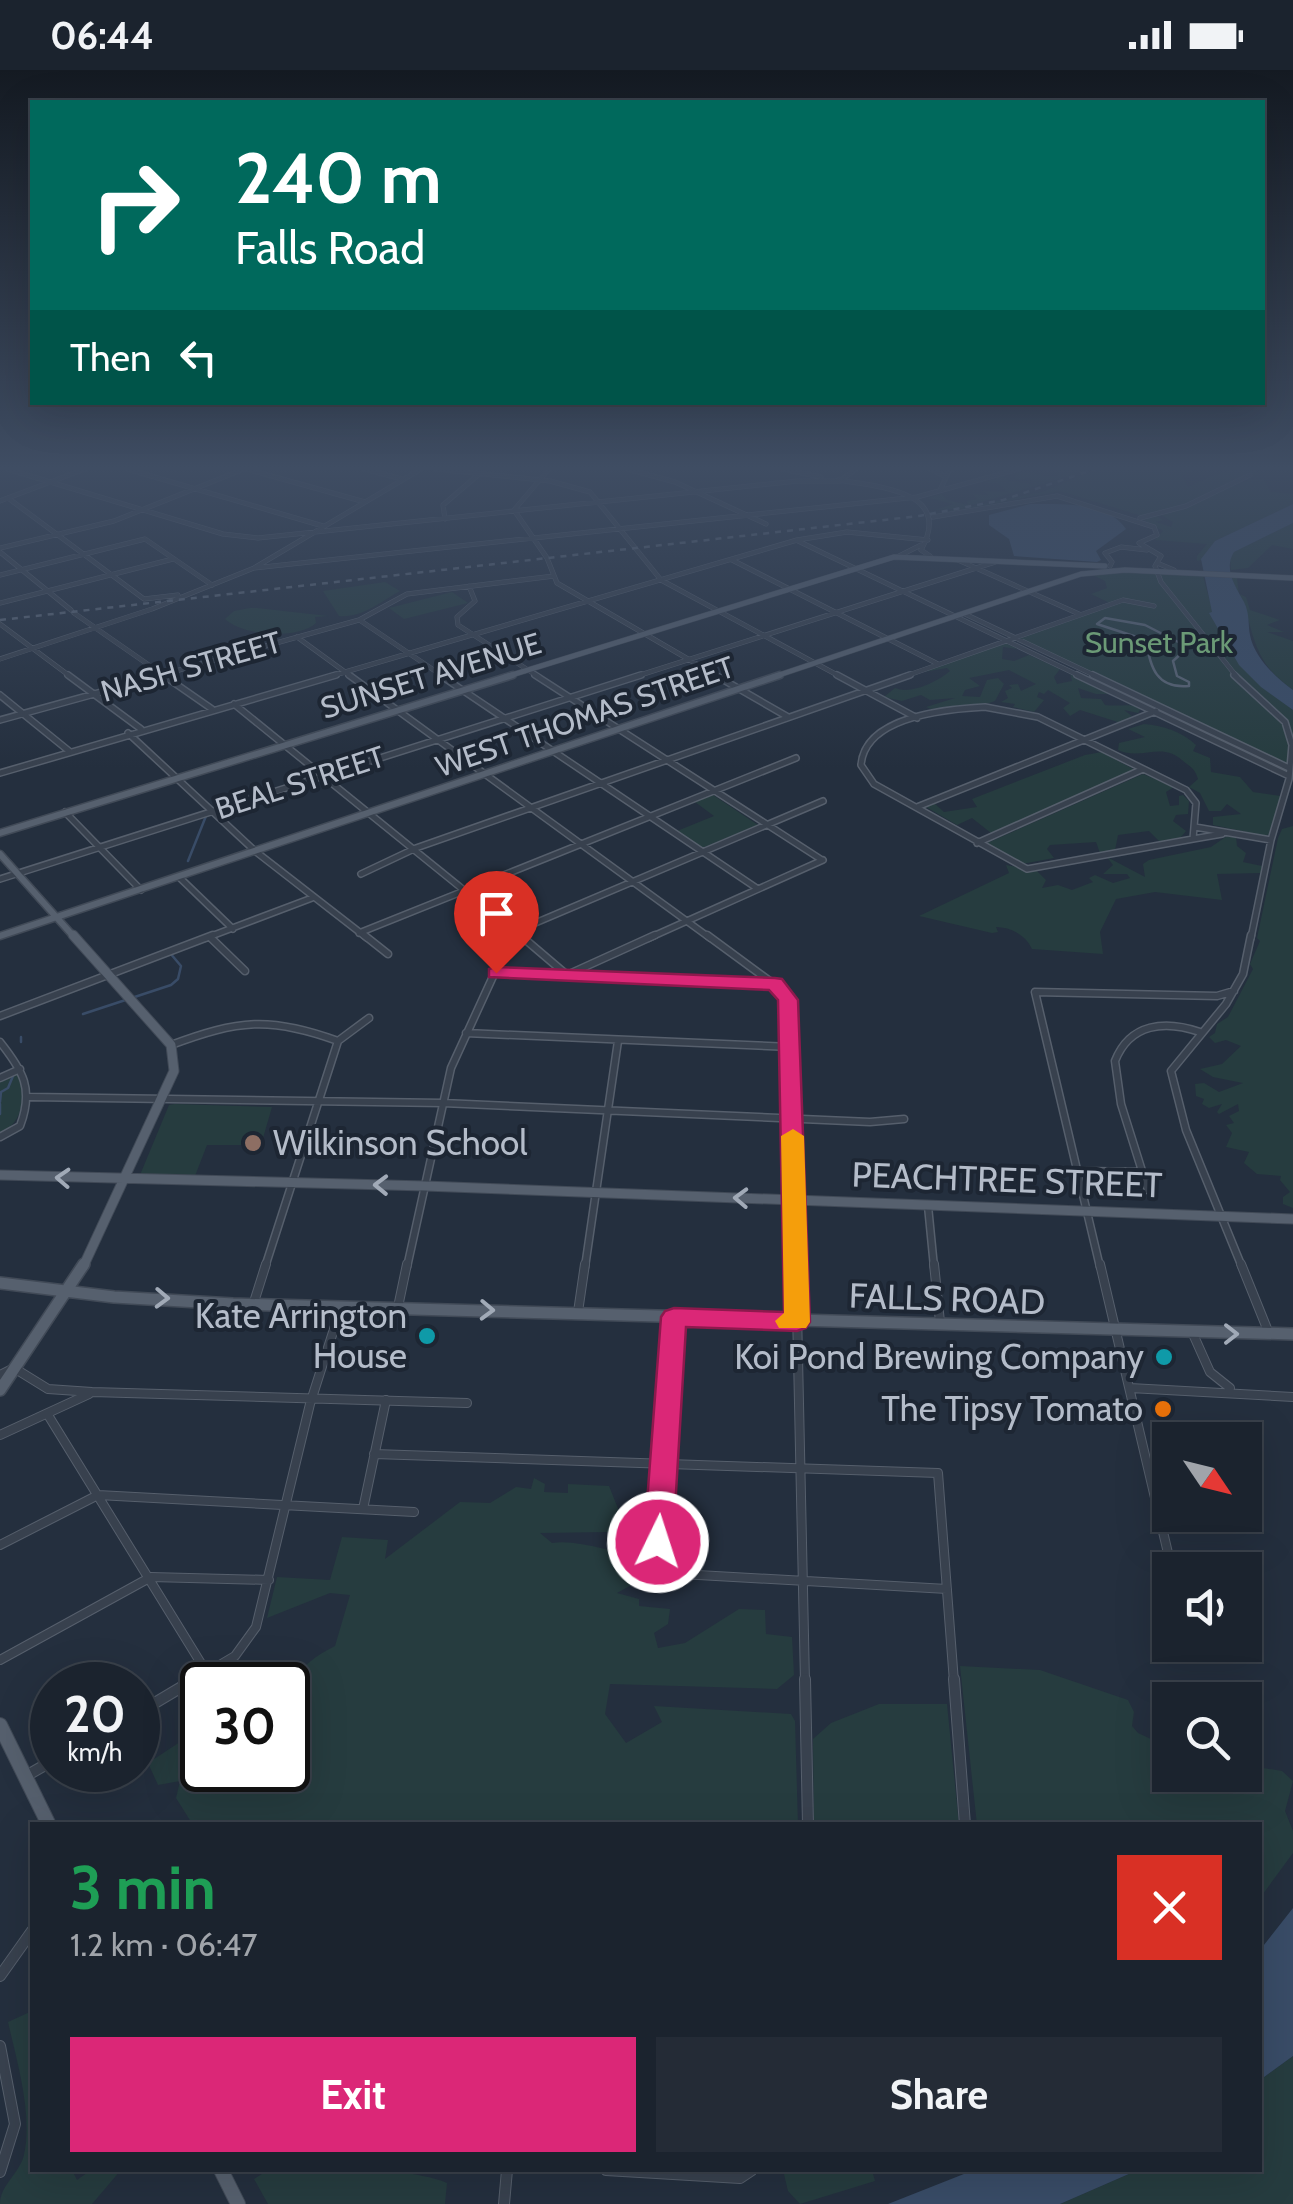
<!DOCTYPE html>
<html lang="en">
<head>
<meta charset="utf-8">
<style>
  :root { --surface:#1b232e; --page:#242b36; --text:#f1f3f6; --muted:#a0a4aa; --line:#39404a; --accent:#db2777 }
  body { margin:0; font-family:Cabin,sans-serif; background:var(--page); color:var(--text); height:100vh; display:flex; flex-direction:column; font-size:38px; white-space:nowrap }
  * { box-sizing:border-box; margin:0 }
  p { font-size:32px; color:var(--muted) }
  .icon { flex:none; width:55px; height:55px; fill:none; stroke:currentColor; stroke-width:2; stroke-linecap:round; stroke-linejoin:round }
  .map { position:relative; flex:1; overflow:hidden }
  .panel { position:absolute; left:30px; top:1752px; width:1232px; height:350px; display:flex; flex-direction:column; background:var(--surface); border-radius:0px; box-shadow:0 10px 40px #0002,0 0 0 2px var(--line) }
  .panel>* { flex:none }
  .banner { position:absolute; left:30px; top:30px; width:1235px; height:305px; border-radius:0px; box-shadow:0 10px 40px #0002,0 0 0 2px var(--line); background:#00695c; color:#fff; overflow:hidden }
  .needle { width:65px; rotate:125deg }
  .controls { position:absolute; left:1152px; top:1352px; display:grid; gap:20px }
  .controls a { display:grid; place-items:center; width:110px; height:110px; border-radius:0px; background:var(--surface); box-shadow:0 10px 40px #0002,0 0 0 2px var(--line); font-size:50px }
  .speed { position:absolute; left:30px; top:1592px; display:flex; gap:20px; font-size:50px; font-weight:700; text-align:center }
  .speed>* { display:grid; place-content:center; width:130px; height:130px; border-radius:50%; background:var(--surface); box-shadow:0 10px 40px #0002,0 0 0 2px var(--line); line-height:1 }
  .speed small { font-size:25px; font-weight:400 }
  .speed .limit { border:5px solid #111; border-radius:15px; background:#fff; color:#111 }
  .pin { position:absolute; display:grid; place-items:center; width:85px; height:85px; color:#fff; margin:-102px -42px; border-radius:50% 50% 50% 0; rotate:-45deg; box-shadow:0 0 10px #0007 }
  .pin .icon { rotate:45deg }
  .me { position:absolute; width:110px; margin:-55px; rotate:4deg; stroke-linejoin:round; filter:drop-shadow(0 0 8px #0008) }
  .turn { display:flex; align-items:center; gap:35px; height:210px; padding:0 40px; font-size:45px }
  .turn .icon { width:130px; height:130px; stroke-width:2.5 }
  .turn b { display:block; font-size:70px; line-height:85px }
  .then { display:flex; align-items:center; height:95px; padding:0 40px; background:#0003; gap:20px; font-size:38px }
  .round { display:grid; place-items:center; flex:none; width:105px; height:105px; border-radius:0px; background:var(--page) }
  .head { display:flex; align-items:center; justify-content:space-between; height:170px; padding:0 40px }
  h1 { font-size:60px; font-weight:700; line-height:75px; color:#1e9e55 }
  .button { display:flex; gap:20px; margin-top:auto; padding:20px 40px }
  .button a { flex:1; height:115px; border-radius:0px; background:var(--accent); color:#fff; font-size:40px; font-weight:700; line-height:115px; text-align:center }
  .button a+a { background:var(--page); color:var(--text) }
  .status { display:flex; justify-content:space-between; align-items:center; height:70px; padding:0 50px; background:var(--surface); direction:ltr }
  .status svg { height:28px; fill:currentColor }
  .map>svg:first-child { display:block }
</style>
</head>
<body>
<div class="status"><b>06:44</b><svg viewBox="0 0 49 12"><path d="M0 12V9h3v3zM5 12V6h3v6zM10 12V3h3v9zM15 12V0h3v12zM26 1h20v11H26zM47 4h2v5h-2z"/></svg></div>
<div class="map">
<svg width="1293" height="2134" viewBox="0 0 1293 2134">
  <rect width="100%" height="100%" fill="#242f3e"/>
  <path fill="#263c3f" d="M1054,399H1091L959,439L1042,422L1098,399H1197L1182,406L1188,417C1209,408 1224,399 1247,399L1244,404L1249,399L1278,402L1257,400L1258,404H1246L1180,438L1142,446L1060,421L943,443L955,439L935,440L953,434L929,428L942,424L947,430L968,435L967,431L978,429L972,424L989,425L982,421L1007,422L998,413H984L1003,406L1009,411L1032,414L1031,408L1015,409L1016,403C1031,398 1044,410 1059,405Z
    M1263,409L1271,422L1293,424V434L1215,471L1201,490L1197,491V486L1207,474L1155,470L1163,461L1140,448L1155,445L1163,450L1156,452L1171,457L1173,452L1161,445L1249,410Z
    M1293,453V479L1272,475L1248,498L1231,500L1230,487L1234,482Z
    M1119,501L1203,506C1222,579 1234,594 1293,640V698L1019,569L1114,535L1091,524L1107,518L1105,511L1091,504Z
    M1232,508H1237L1239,524L1246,527L1250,540L1280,550L1267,555L1284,562H1267L1293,571V620C1259,596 1255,575 1245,537C1243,527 1235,519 1232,508Z
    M385,512L400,521C380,532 362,548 339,546L323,521Z
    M452,522L468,533L404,549L389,538Z
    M250,538H257L328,546L315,547L316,553C297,570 243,566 225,549L234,541Z
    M1006,573L1018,579L1003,577L1002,589L1014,591L1029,585L1060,599L1054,607L1057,614L1072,611L1070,603L1113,624H1096L1078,618L1081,628L1101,629L1105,635C1117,637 1130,633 1141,638L1138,643L1124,640L1132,646L1121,653L1080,640L1070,646L1063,638L1070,633L1048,620L1044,624L1039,622L1037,627L1044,630L1034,642L1013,637L1015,634L1001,632L1008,628L1005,621L1012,618L1009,615L1018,614L1021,621L1036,614L1009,600L969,608L980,616L965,620L962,626L980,627L987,610L998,608L1004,614L995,631L989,633L931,639L926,637L955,628L930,630L921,625L902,631L884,627L895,618C912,625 938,611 950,601L947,598L918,603Z
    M1144,654C1162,655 1183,662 1196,675L1193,681L1210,688L1211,702L1240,707L1253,722L1281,726L1269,764L1265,766L1213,755V747L1241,744L1227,734L1221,741H1209L1200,723L1189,717L1198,709C1195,698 1190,697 1182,690C1161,671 1142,691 1118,680L1119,673L1145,667L1128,659Z
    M1102,682L1135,700L991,763L972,748L957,755L926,737L934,733L944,742L977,737L972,729L1085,685Z
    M1143,704L1174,717L1166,722L1170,736L1179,735V726L1183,725L1189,731L1188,744L1176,745L1173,751L1186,761L1181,767L1160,772L1149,761L1118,765L1115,780L1100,783L1096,772L1050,775L1047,779L1054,788L1022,794L985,774Z
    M713,725L758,755L702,778L677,761L714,746L695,732Z
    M1293,756V1138L1283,1134V1127L1290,1122L1280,1110L1281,1106L1257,1104L1244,1093L1249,1082L1226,1077L1232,1063L1226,1055L1234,1053L1229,1046L1239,1041L1238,1034L1219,1044L1217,1042L1222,1034L1209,1038L1202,1034L1204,1029L1196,1026L1195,1014L1204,1013L1219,1022L1243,1013L1213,1007L1200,999L1222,994L1241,976L1226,970L1215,973L1209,967L1215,963L1217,954L1228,947L1253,899L1250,894L1260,871L1257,868L1278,768L1282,759Z
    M1227,766L1236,767L1237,776L1246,783L1243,792L1262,796L1261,803L1217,804L1222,830L1155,822L1116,829L1100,862L1103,884L1032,879C1026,865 1010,857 996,857L998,862L992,863L919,846L1009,803L1006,795L1037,801L1046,810L1042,818L1058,815L1072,820L1093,812L1089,808L1095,805L1113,813L1130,808L1127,804H1103L1113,795L1107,787L1145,807L1143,794L1149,790L1211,777Z
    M18,1004C26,1028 24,1051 0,1064V1011Z
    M175,1034L272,1037L261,1075H207L195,1106L140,1105L169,1035Z
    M534,1408L545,1414L544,1422L568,1423V1414L609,1416L619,1441L635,1433H651V1452L612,1453L610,1462L540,1463L552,1473C579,1469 617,1484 646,1488V1507L617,1523L639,1529V1536L670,1539L668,1554L654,1563L658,1578L685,1573L739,1539L765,1540L766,1564L792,1567L794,1605L777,1619L610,1614L605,1644L626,1673L662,1652L654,1636L791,1644L795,1651L798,1755H193L176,1728L180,1711L158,1715L148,1693L180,1672H202V1700H235L239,1704L247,1700H288C288,1639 273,1607 335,1576L350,1525L330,1523L267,1548L277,1507L330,1510L342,1467L388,1470L385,1489L460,1432L490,1433L516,1417L531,1419Z
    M960,1596L1040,1600L1128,1630L1134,1642L1132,1656L1138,1663L1170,1678V1705H1245V1695L1282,1701L1293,1711L1285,1741L1293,1761V1783L1260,1828V1755H977Z
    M879,1634H947L959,1755H814L813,1669L831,1653Z
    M32,1941V2100H72L77,2110L91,2100H121L92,2134H0C0,2115 20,2103 24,2085C33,2044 17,1992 8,1952Z
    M1293,1986V2134H1060L1138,2100H1260V2010Z
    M268,2100C317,2100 403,2095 447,2113L445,2134H268L254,2109Z
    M783,2100H872L875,2111L800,2134L788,2121Z"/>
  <path fill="#394c67" d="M1030,434C1060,434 1107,431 1126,459L1096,481L1101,490L1097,492L1014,486L1009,469L989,455V445Z
    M1293,434V453L1234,482C1223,499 1236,517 1244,532C1250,544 1248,556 1250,565C1254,587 1276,608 1293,620V640L1261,617L1239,595L1209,543L1212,542L1201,489L1215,471Z
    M1293,1838V1986L1260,2010V1880Z
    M974,2100H1138L1060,2134H888Z"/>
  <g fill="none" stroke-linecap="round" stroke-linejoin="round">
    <path stroke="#394c67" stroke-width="2.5" d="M188,791L206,746
      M83,944L171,915L178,909L181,896L170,883
      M21,967V972
      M0,1032L1,1022L8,1018L13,1006
      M0,1034V1044"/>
    <g stroke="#565f6c" stroke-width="5">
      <path id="minor-far4" d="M7,399L223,464L258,468L798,411H840
        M127,399L323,456
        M246,399L365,432
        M364,399L402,409
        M436,399L550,411L590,422L661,510L841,607
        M549,399L514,440L547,488L557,513L719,607
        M627,399L675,412L766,454
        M783,399L821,407
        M931,399L946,407
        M838,410C880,417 954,421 921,480L930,486
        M841,410L856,399
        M940,420L950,399
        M8,428L144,529L178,525
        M0,431L85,399
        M933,447L1057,426L1154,457L1157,465L1139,473L1161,486L1155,496L1161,512L1237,607
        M1140,448L1186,436L1250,405
        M445,449L443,435L478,405
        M798,471L1082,607
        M0,478L114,451L244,399
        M0,482L71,540
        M899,486L921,475
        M732,490L938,594
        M958,490L1079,544
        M1157,493L1174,500
        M1110,496L1112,492L1105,483L1121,477L1147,480
        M254,498L917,427L1019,399
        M0,505L145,469L212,515
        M469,516L475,531L457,547L458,555L539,607
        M0,533L173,489
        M74,543L166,607
        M965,544L1098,607
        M361,551L444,607
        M0,554L71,607
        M297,567L352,607
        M0,589L152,539L254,498L421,399
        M154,607L359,550L407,524L554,506
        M328,607L797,470L847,462L928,470
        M634,607L995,492
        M903,607L1123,530L1154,536"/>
    </g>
    <g stroke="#565f6c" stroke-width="8">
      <path id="minor-far3" d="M68,605L141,659
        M163,605L212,639
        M349,605L710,868
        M440,605L758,819
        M535,605L822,790
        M715,605L788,647
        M837,605L917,648
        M1077,605L1289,706
        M1093,605L1289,698
        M1234,605L1285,652L1292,675L1289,709L1271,770L1251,868
        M0,625L69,681
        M234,634L523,868
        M985,637L1038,647L1186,720L1196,733L1193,769L1027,799L874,714L861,695C865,646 946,639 985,637Z
        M0,650L163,605
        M128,663L255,781L367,868
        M0,703L336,605
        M917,737L1156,641
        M65,742L141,820
        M1195,757L1271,770
        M1193,769L1222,764
        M977,773L1143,699
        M361,804L416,778L910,605
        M179,807L233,859
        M0,809L641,605
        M359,863L796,688
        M206,868L312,828
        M511,868L514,862L823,731
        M649,868L823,790"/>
    </g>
    <g stroke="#565f6c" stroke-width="9">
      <path id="minor-far2" d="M364,865L388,884
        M520,865L567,905L655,865
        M707,865L786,923L796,1197
        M211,868L245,901
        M496,903L774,914
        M0,946L213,865
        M466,963L791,977
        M0,972C23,1001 34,1019 20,1056L0,1067
        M171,975C238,950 270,946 338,971
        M0,1008L20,999
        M30,1027L443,1033L870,1052L904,1049
        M1079,1101L1143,1102
        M1148,1120L1121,1034L1115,991C1130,953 1165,950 1200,962
        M928,1136L934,1197
        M265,1197L338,971L369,948
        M407,1197L451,998L512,865
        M585,1197L618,971
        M1100,1197L1035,922L1217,926L1234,921
        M1242,1197L1186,1060L1171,1001L1226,934L1243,904L1251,865"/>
    </g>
    <g stroke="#565f6c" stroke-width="10">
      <path id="minor-far1" d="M796,1194L805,1612
        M934,1194L940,1252
        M1100,1194L1172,1500
        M1241,1194L1268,1261
        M254,1232L266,1194
        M398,1237L407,1194
        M578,1242L585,1194
        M674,1247L657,1490L663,1503L947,1519
        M1193,1264L1210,1302L1230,1318
        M0,1305L14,1298L48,1319L92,1322L467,1333
        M1130,1318L1293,1327
        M48,1345L207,1603
        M0,1365L89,1324
        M374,1384L938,1403L954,1612
        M363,1439L386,1330
        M0,1475L98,1425L414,1442
        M0,1590L151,1507L269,1510
        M191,1612L235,1586L256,1557L310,1334L341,1237"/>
    </g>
    <g stroke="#565f6c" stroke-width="12">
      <path id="minor" d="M805,1609L808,1755
        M954,1609L965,1755
        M138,1643L195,1609
        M26,1706L52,1691
        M0,1906L32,1861
        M0,1976L15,2054L0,2102
        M606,2100L740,2108L752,2100
        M504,2134L507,2100"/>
    </g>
    <g stroke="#414a57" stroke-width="6">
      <path id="major-far4" d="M505,607L894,487L1105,496
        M773,607L1081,504L1125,500L1293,508"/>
    </g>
    <g stroke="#414a57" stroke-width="9">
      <path id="major-far3" d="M0,763L513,605
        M0,784L75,868
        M0,866L780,605"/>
    </g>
    <g stroke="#414a57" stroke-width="11">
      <path id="major-far2" d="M73,865L171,975L174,1001L83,1197
        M0,1105L425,1116L1293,1149"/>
    </g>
    <g stroke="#414a57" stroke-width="14">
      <path id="major-far1" d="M0,1213L114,1227L233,1234L1293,1264
        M0,1320L84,1194"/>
    </g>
    <g stroke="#414a57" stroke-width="16">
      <path id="major" d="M0,1655L49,1755
        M221,2100L238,2134"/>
    </g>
    <use href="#minor-far4" stroke="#38414e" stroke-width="4"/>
    <use href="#minor-far3" stroke="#38414e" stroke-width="5"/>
    <use href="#minor-far2" stroke="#38414e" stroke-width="6"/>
    <use href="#minor-far1" stroke="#38414e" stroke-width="8"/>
    <use href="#minor" stroke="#38414e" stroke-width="10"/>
    <use href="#major-far4" stroke="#56606e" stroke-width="5"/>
    <use href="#major-far3" stroke="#56606e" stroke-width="6"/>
    <use href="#major-far2" stroke="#56606e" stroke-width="9"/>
    <use href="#major-far1" stroke="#56606e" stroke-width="11"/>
    <use href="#major" stroke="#56606e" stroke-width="14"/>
    <path stroke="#5a6575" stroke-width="2.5" d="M1105,548L1145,555L1182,574L1184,581L1173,591L1177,606L1189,612V616C1157,619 1150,598 1146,570L1097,554Z"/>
    <path stroke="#5a6575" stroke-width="2.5" stroke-dasharray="6 6" stroke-linecap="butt" d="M0,550L919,446L1003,430L1095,399"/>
  </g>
  <defs><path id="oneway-chevron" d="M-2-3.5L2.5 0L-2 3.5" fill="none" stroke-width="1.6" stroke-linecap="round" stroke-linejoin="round" transform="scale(2.5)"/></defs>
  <g stroke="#a1aab7">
    <use href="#oneway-chevron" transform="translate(63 1108) rotate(-177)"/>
    <use href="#oneway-chevron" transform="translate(381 1115) rotate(-179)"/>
    <use href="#oneway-chevron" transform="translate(741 1128) rotate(-178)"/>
    <use href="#oneway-chevron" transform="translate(162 1228) rotate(2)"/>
    <use href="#oneway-chevron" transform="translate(487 1240) rotate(2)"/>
    <use href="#oneway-chevron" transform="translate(1231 1264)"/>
  </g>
  <linearGradient id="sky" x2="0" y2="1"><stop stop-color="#141a22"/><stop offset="0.57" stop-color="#3f4d63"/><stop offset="1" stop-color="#3f4d63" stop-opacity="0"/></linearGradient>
  <rect width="1293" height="698" fill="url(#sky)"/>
  <path fill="#db2777" stroke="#8e194d" stroke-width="2.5" d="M496,897L775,908L782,909L798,930L810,1252L806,1258L797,1261L686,1257L673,1472L669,1480L658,1484L648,1480L644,1472L661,1247L665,1241L674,1238L784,1242L778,930L769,920L489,907V899Z"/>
  <path fill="#f59e0b" d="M793,1059L804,1066L810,1252L806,1258H779L775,1251L784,1243L781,1066Z"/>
  <circle fill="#8d6e63" stroke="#1d2633" stroke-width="4" cx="253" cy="1073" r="10"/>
  <g fill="#0f9aa8" stroke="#1d2633" stroke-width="4">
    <circle cx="427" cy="1266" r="10"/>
    <circle cx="1164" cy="1287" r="10"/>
  </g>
  <circle fill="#e8710a" stroke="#1d2633" stroke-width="4" cx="1163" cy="1339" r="10"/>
  <g text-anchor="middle" stroke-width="8" stroke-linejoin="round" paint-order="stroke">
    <g font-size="30" fill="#6b9a76" stroke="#1d2633">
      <text x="1159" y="583">Sunset Park</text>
    </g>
    <g font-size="30" fill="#b4bcc9" stroke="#1d2633">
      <text transform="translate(191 597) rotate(-16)" y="10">NASH STREET</text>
      <text transform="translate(431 606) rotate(-17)" y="10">SUNSET AVENUE</text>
      <text transform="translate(585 647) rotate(-19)" y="10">WEST THOMAS STREET</text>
      <text transform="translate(300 713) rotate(-18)" y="10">BEAL STREET</text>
    </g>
    <g font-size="35" fill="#b4bcc9" stroke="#1d2633" text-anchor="end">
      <text x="273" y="1085" text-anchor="start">Wilkinson School</text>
      <text x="407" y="1258">Kate Arrington<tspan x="407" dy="40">House</tspan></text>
      <text x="1144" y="1299">Koi Pond Brewing Company</text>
      <text x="1143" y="1351">The Tipsy Tomato</text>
    </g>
    <g font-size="35" fill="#b4bcc9" stroke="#1d2633">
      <text transform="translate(1007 1110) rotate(2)" y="12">PEACHTREE STREET</text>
      <text transform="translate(947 1229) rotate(2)" y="12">FALLS ROAD</text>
    </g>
  </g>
</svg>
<div class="controls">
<a><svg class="needle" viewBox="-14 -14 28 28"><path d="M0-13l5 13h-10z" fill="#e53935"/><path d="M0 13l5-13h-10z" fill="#a0a4aa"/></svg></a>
<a><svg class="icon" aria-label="sound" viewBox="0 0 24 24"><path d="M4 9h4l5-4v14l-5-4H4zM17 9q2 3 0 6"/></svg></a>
<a><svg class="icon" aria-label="search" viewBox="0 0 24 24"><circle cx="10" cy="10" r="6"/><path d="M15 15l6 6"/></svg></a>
</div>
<div class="speed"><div>20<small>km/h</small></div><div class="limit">30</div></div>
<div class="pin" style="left:496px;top:903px;background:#d93025"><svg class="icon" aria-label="arrive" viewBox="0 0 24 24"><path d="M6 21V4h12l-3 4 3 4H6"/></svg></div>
<svg class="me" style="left:658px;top:1472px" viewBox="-20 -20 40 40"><circle r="17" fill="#db2777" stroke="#fff" stroke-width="3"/><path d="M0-11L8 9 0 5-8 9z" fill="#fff"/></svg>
<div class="banner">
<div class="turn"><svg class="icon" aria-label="right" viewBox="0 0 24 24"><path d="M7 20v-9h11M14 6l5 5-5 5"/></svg><div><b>240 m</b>Falls Road</div></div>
<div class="then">Then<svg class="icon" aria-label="left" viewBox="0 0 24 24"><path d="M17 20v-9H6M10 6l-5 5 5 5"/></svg></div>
</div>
<section class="panel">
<div class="head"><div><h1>3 min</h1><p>1.2 km · 06:47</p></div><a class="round" style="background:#d93025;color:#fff"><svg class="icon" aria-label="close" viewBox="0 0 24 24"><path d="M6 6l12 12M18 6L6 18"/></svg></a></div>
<div class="button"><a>Exit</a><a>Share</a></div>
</section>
</div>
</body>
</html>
